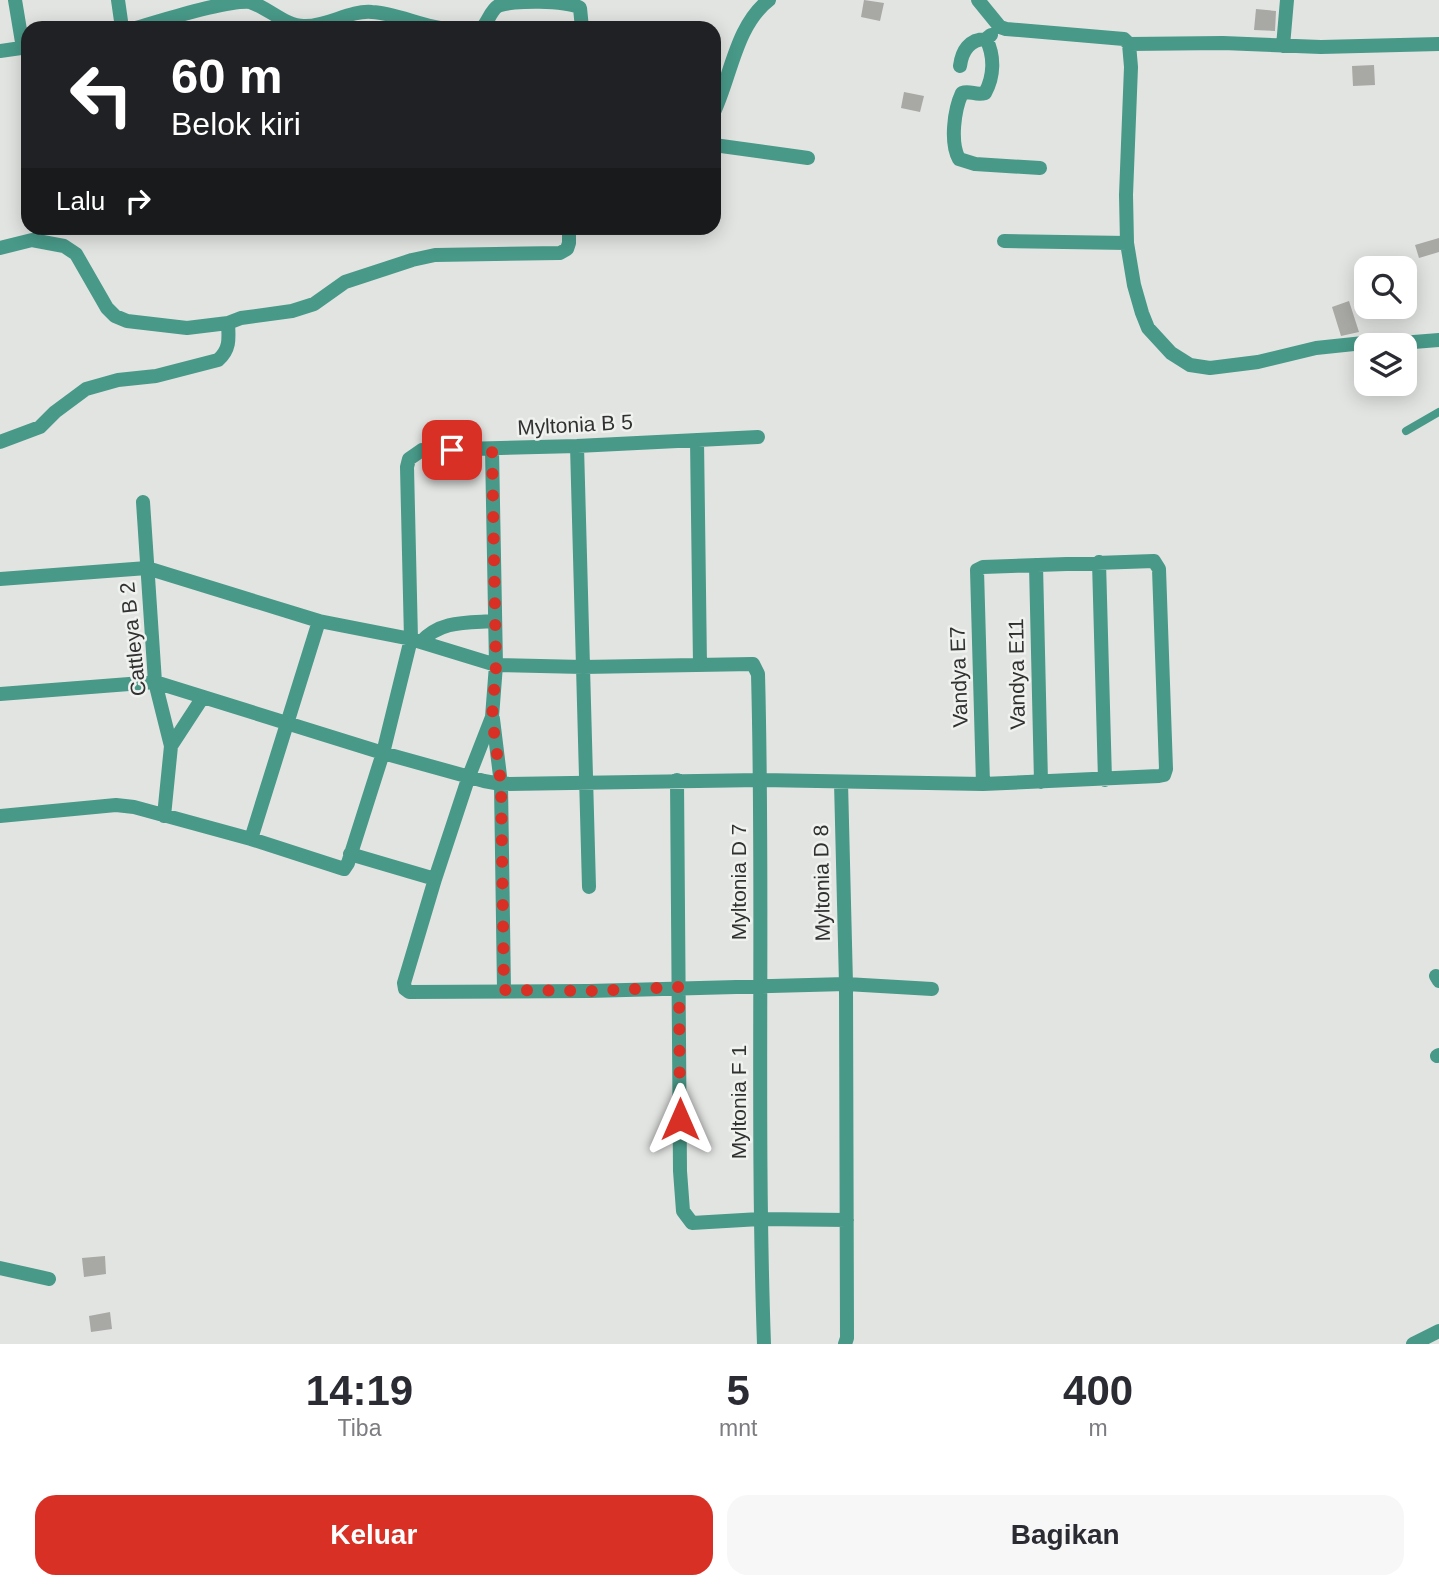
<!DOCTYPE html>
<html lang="id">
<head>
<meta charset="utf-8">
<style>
  :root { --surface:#fff; --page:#f7f7f7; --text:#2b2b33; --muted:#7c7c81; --accent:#d93025 }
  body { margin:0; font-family:Helvetica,sans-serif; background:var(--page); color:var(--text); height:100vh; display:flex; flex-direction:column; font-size:26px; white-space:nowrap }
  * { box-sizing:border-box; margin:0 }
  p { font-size:23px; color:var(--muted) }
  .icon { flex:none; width:38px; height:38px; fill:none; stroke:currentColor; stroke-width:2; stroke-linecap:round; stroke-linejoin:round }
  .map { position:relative; height:1344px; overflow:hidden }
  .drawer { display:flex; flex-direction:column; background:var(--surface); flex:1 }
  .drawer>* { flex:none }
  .guide { position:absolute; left:21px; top:21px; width:700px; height:214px; border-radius:21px; box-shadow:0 4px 18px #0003; background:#202124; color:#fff; overflow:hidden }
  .tools { position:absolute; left:1354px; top:256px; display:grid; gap:14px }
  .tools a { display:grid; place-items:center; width:63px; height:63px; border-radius:14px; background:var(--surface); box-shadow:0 4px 18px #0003; font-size:35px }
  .pin { position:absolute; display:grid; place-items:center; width:60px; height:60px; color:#fff; margin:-30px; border-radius:14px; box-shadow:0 4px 10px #0006 }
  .me { position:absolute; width:77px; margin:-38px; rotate:0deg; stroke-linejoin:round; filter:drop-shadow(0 0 5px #0008) }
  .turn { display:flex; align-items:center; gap:24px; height:147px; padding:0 35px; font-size:32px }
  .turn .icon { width:91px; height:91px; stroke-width:2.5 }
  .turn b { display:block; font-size:49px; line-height:60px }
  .then { display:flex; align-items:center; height:66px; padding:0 35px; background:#0003; gap:14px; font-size:26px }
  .eta { display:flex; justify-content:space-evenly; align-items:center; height:119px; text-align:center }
  .eta b { font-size:42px; font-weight:700; line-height:49px }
  .button { display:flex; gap:14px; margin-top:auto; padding:14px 35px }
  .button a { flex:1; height:80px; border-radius:21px; background:var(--accent); color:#fff; font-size:28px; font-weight:700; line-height:80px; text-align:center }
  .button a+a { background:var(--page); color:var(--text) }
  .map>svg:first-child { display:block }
</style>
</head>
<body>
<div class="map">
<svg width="1439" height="1344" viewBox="0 0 1439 1344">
  <rect width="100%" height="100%" fill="#e2e4e2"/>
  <path fill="#a8a8a5" d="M864,0L884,3L880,21L861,17Z
    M1256,9L1276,11L1275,31L1254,30Z
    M1374,65L1375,85L1353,86L1352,66Z
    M904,92L924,96L920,112L901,108Z
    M1439,238V252L1419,258L1415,245Z
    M1349,301L1359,332L1341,336L1332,307Z
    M105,1256L106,1274L84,1277L82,1258Z
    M110,1312L112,1329L91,1332L89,1316Z"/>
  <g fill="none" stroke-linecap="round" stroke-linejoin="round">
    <path stroke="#489988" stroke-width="8" d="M1406,431L1439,412"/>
    <path stroke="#489988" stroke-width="14" d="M15,0L23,48
      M118,0L122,28
      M978,0L1000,27L1006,29L1124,39L1129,44L1131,67L1126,195L1127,243L1134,285L1142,313L1148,328L1171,353L1190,365L1210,368L1258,362L1316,348L1373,342L1401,343L1439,340
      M136,28C163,20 226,0 250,2C269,8 285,26 304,26C328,27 349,10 372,12C395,13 418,25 440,28
      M482,28C488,22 491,10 498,6C510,0 569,0 580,8L582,28
      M986,39C995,56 994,77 985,93C976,96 970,90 962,93C954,110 950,143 959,159L975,164L1040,168
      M1129,44L1223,43L1321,47L1439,44
      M1283,46L1287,0
      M0,51L28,47
      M960,66C962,51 969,39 986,39L991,35
      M714,112C731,76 736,25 769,0
      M714,145L808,158
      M1004,241L1127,243
      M0,248L32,240L64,246L76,254L107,308L115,316L127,321L187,328L228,323
      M697,440L700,665
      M0,442L40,427L55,412L86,389L118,380L156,376L218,360C230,350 229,339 228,323L241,318L292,311L314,304L345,282L412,260L435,255L560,253L567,249L569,243V228
      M577,446L589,887
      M492,449L496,665L492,717L469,776L435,879L404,983L405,989L409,992L589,991L846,984L932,989
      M143,502L155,682L171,746L164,816
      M1099,562L1105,780
      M1036,565L1041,782
      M0,579L147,568L319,621L411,639L496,665L583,667L753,664L758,674C764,897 756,1121 764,1344
      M421,642C441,620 467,623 495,621
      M0,694L155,682L383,753L484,781L501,784L761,780L983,784L1159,776L1164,775L1166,769L1159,569L1154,561L983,567L977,570L983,784
      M493,719L501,784L504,990
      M171,746L203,697
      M677,780L680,1171L683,1211L692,1223L760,1219L847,1220
      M841,782L846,984L847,1338L845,1344
      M0,816L116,805L134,807L251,839L344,869L348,863L383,753L411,639L407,467L409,459L422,450L577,446L758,437
      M251,839L319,621
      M350,854L435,879
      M1436,976L1439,981
      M1437,1056L1439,1055
      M0,1268L49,1279
      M1413,1344L1439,1331"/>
  </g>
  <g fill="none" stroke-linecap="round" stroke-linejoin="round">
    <path stroke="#d93025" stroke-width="12" stroke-dasharray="0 21.6" d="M452,450L492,449L496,666L492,717L501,784L504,990L589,991L679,987L680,1119"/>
  </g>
  <g text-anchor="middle" stroke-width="5" stroke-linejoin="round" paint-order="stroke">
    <g font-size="21" fill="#313131" stroke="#eff2ef">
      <text transform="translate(575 425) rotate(-3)" y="7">Myltonia B 5</text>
      <text transform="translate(133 639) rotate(-96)" y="7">Cattleya B 2</text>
      <text transform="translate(1017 674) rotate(-91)" y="7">Vandya E11</text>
      <text transform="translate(959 677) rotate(-92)" y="7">Vandya E7</text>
      <text transform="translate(739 882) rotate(-90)" y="7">Myltonia D 7</text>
      <text transform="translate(822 883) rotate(-91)" y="7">Myltonia D 8</text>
      <text transform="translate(739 1102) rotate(-90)" y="7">Myltonia F 1</text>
    </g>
  </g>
</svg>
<div class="tools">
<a><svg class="icon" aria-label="search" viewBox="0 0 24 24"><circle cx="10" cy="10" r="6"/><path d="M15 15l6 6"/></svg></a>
<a><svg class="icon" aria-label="layers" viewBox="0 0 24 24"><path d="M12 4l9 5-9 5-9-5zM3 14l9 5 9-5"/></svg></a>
</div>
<div class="pin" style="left:452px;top:450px;background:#d93025"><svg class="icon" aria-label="arrive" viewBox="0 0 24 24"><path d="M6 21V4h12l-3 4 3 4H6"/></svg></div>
<svg class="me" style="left:680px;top:1119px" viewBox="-20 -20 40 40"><path d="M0-17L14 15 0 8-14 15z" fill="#d93025" stroke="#fff" stroke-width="4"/></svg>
<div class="guide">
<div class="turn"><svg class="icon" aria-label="left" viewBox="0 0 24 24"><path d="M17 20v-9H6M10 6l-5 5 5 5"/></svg><div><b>60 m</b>Belok kiri</div></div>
<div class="then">Lalu<svg class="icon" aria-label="right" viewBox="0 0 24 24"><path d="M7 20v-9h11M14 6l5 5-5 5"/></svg></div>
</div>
</div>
<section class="drawer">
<div class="eta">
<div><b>14:19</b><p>Tiba</p></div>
<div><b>5</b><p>mnt</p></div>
<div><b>400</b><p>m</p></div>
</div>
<div class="button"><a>Keluar</a><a>Bagikan</a></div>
</section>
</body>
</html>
